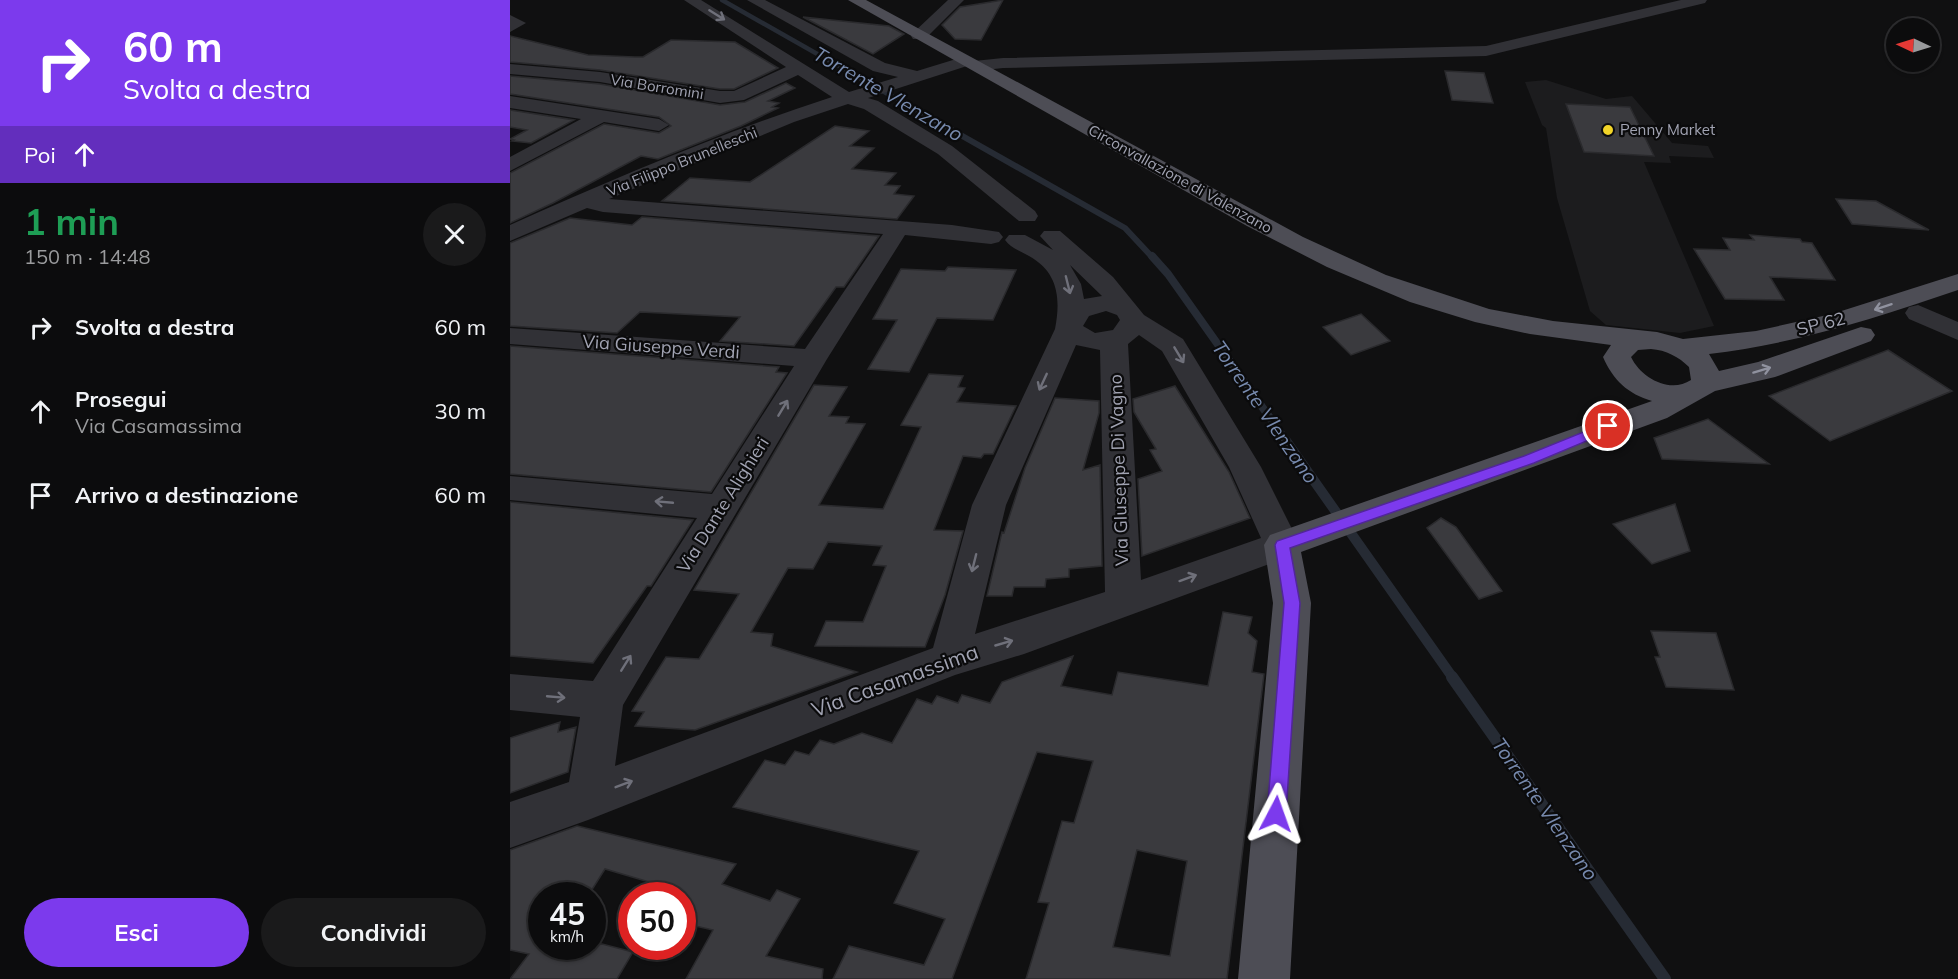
<!DOCTYPE html>
<html lang="it">
<head>
<meta charset="utf-8">
<style>
  :root { --surface:#0c0c0d; --page:#1a1a1b; --text:#f1f3f6; --muted:#9a9b9d; --line:#2c2c2e; --accent:#7c3aed }
  body { margin:0; font-family:Mulish,sans-serif; background:var(--page); color:var(--text); height:100vh; display:flex; flex-direction:column; font-size:22px; white-space:nowrap }
  * { box-sizing:border-box; margin:0 }
  p { font-size:20px; color:var(--muted) }
  .icon { flex:none; width:33px; height:33px; fill:none; stroke:currentColor; stroke-width:2; stroke-linecap:round; stroke-linejoin:round }
  .map { position:relative; flex:1; overflow:hidden }
  .panel { display:flex; flex-direction:column; background:var(--surface); width:510px }
  .panel>* { flex:none }
  .banner { background:#7c3aed; color:#fff; overflow:hidden }
  .needle { width:39px; rotate:274deg }
  .controls { position:absolute; left:1376px; top:18px; display:grid; gap:12px }
  .controls a { display:grid; place-items:center; width:54px; height:54px; border-radius:50%; background:var(--surface); box-shadow:0 2px 4px #0004,0 0 0 2px var(--line); font-size:30px }
  .speed { position:absolute; left:18px; top:882px; display:flex; gap:12px; font-size:30px; font-weight:700; text-align:center }
  .speed>* { display:grid; place-content:center; width:78px; height:78px; border-radius:50%; background:var(--surface); box-shadow:0 2px 4px #0004,0 0 0 2px var(--line); line-height:1 }
  .speed small { font-size:15px; font-weight:400 }
  .speed .limit { border:9px solid #d22; background:#fff; color:#111 }
  .pin { position:absolute; display:grid; place-items:center; width:51px; height:51px; color:#fff; margin:-26px; border:3px solid #fff; border-radius:50%; box-shadow:0 2px 6px #0007 }
  .me { position:absolute; width:66px; margin:-33px; rotate:4deg; stroke-linejoin:round; filter:drop-shadow(0 0 4px #0008) }
  .turn { display:flex; align-items:center; gap:21px; height:126px; padding:0 24px; font-size:27px }
  .turn .icon { width:78px; height:78px; stroke-width:2.5 }
  .turn b { display:block; font-size:42px; line-height:51px }
  .then { display:flex; align-items:center; height:57px; padding:0 24px; background:#0003; gap:12px; font-size:22px }
  .round { display:grid; place-items:center; flex:none; width:63px; height:63px; border-radius:32px; background:var(--page) }
  .headline { display:flex; align-items:center; justify-content:space-between; height:102px; padding:0 24px }
  h1 { font-size:36px; font-weight:700; line-height:45px; color:#1e9e55 }
  .button { display:flex; gap:12px; margin-top:auto; padding:12px 24px }
  .button a { flex:1; height:69px; border-radius:36px; background:var(--accent); color:#fff; font-size:24px; font-weight:700; line-height:69px; text-align:center }
  .button a+a { background:var(--page); color:var(--text) }
  ul { padding:0; list-style:none }
  li { display:flex; align-items:center; gap:18px; height:84px; padding:0 24px }
  li div { flex:1 }
  li b { display:block; font-size:22px }
  li em { font-style:normal }
  main { display:flex; flex:1; min-height:0 }
  .map>svg:first-child { display:block }
</style>
</head>
<body>
<main>
<section class="panel">
<div class="banner">
<div class="turn"><svg class="icon" aria-label="right" viewBox="0 0 24 24"><path d="M7 20v-9h11M14 6l5 5-5 5"/></svg><div><b>60 m</b>Svolta a destra</div></div>
<div class="then">Poi<svg class="icon" aria-label="ahead" viewBox="0 0 24 24"><path d="M12 20V5M6 11l6-6 6 6"/></svg></div>
</div>
<div class="headline"><div><h1>1 min</h1><p>150 m · 14:48</p></div><a class="round"><svg class="icon" aria-label="close" viewBox="0 0 24 24"><path d="M6 6l12 12M18 6L6 18"/></svg></a></div>
<ul>
<li><svg class="icon" aria-label="right" viewBox="0 0 24 24"><path d="M7 20v-9h11M14 6l5 5-5 5"/></svg><div><b>Svolta a destra</b></div><em>60 m</em></li>
<li><svg class="icon" aria-label="ahead" viewBox="0 0 24 24"><path d="M12 20V5M6 11l6-6 6 6"/></svg><div><b>Prosegui</b><p>Via Casamassima</p></div><em>30 m</em></li>
<li><svg class="icon" aria-label="arrive" viewBox="0 0 24 24"><path d="M6 21V4h12l-3 4 3 4H6"/></svg><div><b>Arrivo a destinazione</b></div><em>60 m</em></li>
</ul>
<div class="button"><a>Esci</a><a>Condividi</a></div>
</section>
<div class="map">
<svg width="1448" height="979" viewBox="0 0 1448 979">
  <rect width="100%" height="100%" fill="#101011"/>
  <path fill="#1c1c1e" d="M1036,80L1096,99L1122,96L1162,143L1198,146L1204,158L1159,156L1161,163L1134,162L1204,326L1170,333L1096,325L1080,311L1047,198L1036,128L1032,125L1015,82Z"/>
  <g fill="none" stroke-linecap="round" stroke-linejoin="round">
    <path stroke="#262b34" stroke-width="4.5" d="M212,0L413,114"/>
    <path stroke="#262b34" stroke-width="6" d="M410,112L615,228L643,258"/>
    <path stroke="#262b34" stroke-width="8" d="M642,256L658,274L777,442"/>
    <path stroke="#262b34" stroke-width="10" d="M776,441L943,678"/>
    <path stroke="#262b34" stroke-width="12" d="M942,677L1155,979"/>
  </g>
  <path fill="#3a3a3e" stroke="#2a2a2d" stroke-width="1.5" fill-rule="evenodd" d="M493,0L471,40L445,39L432,25L450,7Z
    M293,17L379,26L394,34L363,54Z
    M0,36L78,55L125,57H133L161,40L225,42L268,68L224,89H210L90,70L0,62Z
    M935,71L974,73L983,103L942,100Z
    M0,76L90,84L210,105L235,102L276,83L285,88L258,101L269,103L262,107L268,108L231,126L148,159L131,156L43,203L0,223V173L94,124L149,133L161,126L149,117L0,94Z
    M1056,104L1120,107L1144,156L1074,152Z
    M0,110L64,120L21,143L2,141L4,140L0,139L17,130L0,127Z
    M325,126L359,131L340,146L364,148L342,169L386,173L375,185L390,186L384,194L404,196L387,219L152,201L180,178L240,182Z
    M1326,199L1366,201L1419,230L1342,224Z
    M132,217L369,236L334,287H326L284,346L210,341L230,317L130,312L107,333L0,326V243L60,218L122,225Z
    M1240,235L1290,239L1292,242L1302,243L1325,280L1260,277L1274,300L1215,299L1184,249L1220,250L1213,238L1244,240Z
    M438,267L506,270L483,320L427,318L399,372L358,369L387,320L363,319L391,269L435,271Z
    M851,314L880,341L841,355L813,327Z
    M0,346L269,367L266,372L277,373L201,492L0,474Z
    M1378,350L1442,391L1320,441L1259,396Z
    M419,374L453,376L448,387L455,388L447,402L506,406L483,454H474L471,458L453,456L424,530L453,531L435,595L415,647L305,646L316,621L353,622L376,566L363,565L372,546L318,542L303,569L278,568L241,632L263,634L261,646L347,672L185,730L125,726L134,712L122,711L156,657L189,659L229,594L184,590L304,385L337,387L319,416L339,417L336,423L355,424L309,505L373,509L411,427L391,425Z
    M665,386L719,472L740,518L632,556L628,479L652,471L640,450L646,449L624,412L623,399Z
    M545,398L589,401V413L573,470L590,465L592,566L559,569V577L536,579L535,587H504L502,596H477L492,532L494,533L515,468Z
    M1198,419L1259,464L1152,459L1144,438Z
    M0,502L183,520L141,586H137L83,663L0,656Z
    M1165,504L1180,551L1142,564L1103,524Z
    M931,518L946,527L992,591L969,599L917,528Z
    M713,612L742,617L738,633L747,641L742,672L754,674L717,979H516L539,903L528,902L552,821L564,823L583,761L527,752L442,979H323L339,946L414,965L435,919L384,903L409,851L223,807L255,760L275,765L285,751L299,755L310,740L324,744L352,733L382,743L407,699L422,704L427,696L448,703L452,695L480,703L492,682L563,656L551,686L602,695L608,672L698,686ZM627,850L677,861L660,956L603,947Z
    M1141,631L1206,633L1224,690L1156,687L1145,657H1150Z
    M50,722L48,732L66,727L58,772L0,793V738Z
    M67,826L226,864L212,884L260,901L267,890L290,899L256,956L313,969L312,979H176L203,930L172,923L173,892L95,869L78,896H32V946L92,944L123,952L107,979H0L19,954L0,950V850Z"/>
  <g fill="none" stroke-linecap="round" stroke-linejoin="round">
    <path fill="#313136" fill-rule="evenodd" d="M174,0H191L339,92L388,77L363,71L237,0H255L375,63L407,71L456,56L464,61L493,58L976,46L1171,0H1197L1195,3L976,56L493,68L466,71L457,66L358,98L368,101L442,146L525,211L528,216L525,221H509L428,154L354,109L338,104L284,122L99,199L442,225L489,232L493,237L489,242L481,244L395,235L317,359L113,705L105,766L423,648L462,505L545,329C551,298 548,272 519,256C510,251 501,248 495,240L499,235H515L543,250L530,236L534,231H550L603,277L634,315L673,339L751,467L790,545L784,555L514,654L445,675L78,820L0,848V802L59,782L70,717L0,710V674L83,681L187,518L0,500V476L202,494L284,366L0,344V328L295,349L373,234L93,212L77,208L0,241V225C105,178 213,132 322,97L288,75L234,100L210,103L90,82L0,74V64L90,72L210,91H224L276,67ZM560,265L592,296L574,299L571,284ZM596,311L607,315L610,320L603,330L585,333L573,326L579,316ZM629,335L652,351L719,467L751,538L631,580L618,344ZM566,345L590,350L595,592L465,634L496,505Z
      M438,0H454L415,39H403L401,36L403,33Z
      M0,15L16,23L0,32Z
      M0,96L149,119L159,125L149,131L94,122L0,171V157L71,119L0,108Z
      M1408,305L1448,322V340L1399,319L1395,313L1399,307Z"/>
    <path fill="#4d4d55" fill-rule="evenodd" d="M338,0H356L793,237L876,275L979,309L1043,321L1147,332L1173,339L1246,331L1322,314L1448,274V290C1366,318 1285,344 1199,354L1209,371L1248,362L1351,327L1361,329L1365,335L1361,341L1265,377L1205,391L1157,418L791,552L801,603L780,979H728L763,603L754,545L760,535L1142,401C1118,394 1103,380 1093,357L1101,345L1020,334L965,322L900,302L817,267L737,226ZM1141,349C1156,350 1169,357 1179,367L1181,380C1160,394 1131,378 1121,357L1128,350Z"/>
  </g>
  <defs><path id="oneway-shaft" d="M-6 0H5M1.5-3L5.5 0L1.5 3" fill="none" stroke-width="1.6" stroke-linecap="round" stroke-linejoin="round" transform="scale(1.5)"/></defs>
  <g stroke="#6f707a">
    <use href="#oneway-shaft" transform="translate(207 15) rotate(32)"/>
    <use href="#oneway-shaft" transform="translate(558 285) rotate(76)"/>
    <use href="#oneway-shaft" transform="translate(669 355) rotate(59)"/>
    <use href="#oneway-shaft" transform="translate(533 382) rotate(115)"/>
    <use href="#oneway-shaft" transform="translate(273 408) rotate(-59)"/>
    <use href="#oneway-shaft" transform="translate(154 502) rotate(-175)"/>
    <use href="#oneway-shaft" transform="translate(464 563) rotate(104)"/>
    <use href="#oneway-shaft" transform="translate(678 578) rotate(-20)"/>
    <use href="#oneway-shaft" transform="translate(494 643) rotate(-16)"/>
    <use href="#oneway-shaft" transform="translate(116 663) rotate(-58)"/>
    <use href="#oneway-shaft" transform="translate(46 697) rotate(5)"/>
    <use href="#oneway-shaft" transform="translate(114 784) rotate(-21)"/>
  </g>
  <g stroke="#90929f">
    <use href="#oneway-shaft" transform="translate(1373 307) rotate(162)"/>
    <use href="#oneway-shaft" transform="translate(1252 370) rotate(-17)"/>
  </g>
  <path fill="#7c3aed" stroke="#51269a" stroke-width="1.5" d="M1098,422L1105,426L1103,430L1024,463L780,548L790,603L776,814L773,821L766,824L760,821L757,814L774,603L765,545L767,541L1014,456Z"/>
  <circle fill="#f1d428" stroke="#0b0b0c" stroke-width="2" cx="1098" cy="130" r="6"/>
  <g text-anchor="middle" stroke-width="4.5" stroke-linejoin="round" paint-order="stroke">
    <g font-size="15" fill="#a1a3b2" stroke="#0b0b0c">
      <text transform="translate(147 87) rotate(9)" y="5">Via Borromini</text>
      <text transform="translate(172 162) rotate(-22)" y="5">Via Filippo Brunelleschi</text>
      <text transform="translate(670 179) rotate(29)" y="5">Circonvallazione di Valenzano</text>
    </g>
    <g font-size="15" fill="#a1a3b2" stroke="#0b0b0c" text-anchor="start">
      <text x="1110" y="135">Penny Market</text>
    </g>
    <g font-size="18" fill="#a1a3b2" stroke="#0b0b0c">
      <text transform="translate(1311 324) rotate(-14)" y="6">SP 62</text>
      <text transform="translate(151 347) rotate(4)" y="6">Via Giuseppe Verdi</text>
      <text transform="translate(609 470) rotate(-92)" y="6">Via GIuseppe Di Vagno</text>
      <text transform="translate(213 505) rotate(-58)" y="6">Via Dante Alighieri</text>
    </g>
    <g font-size="20" font-style="italic" fill="#778aae" stroke="#0b0b0c">
      <text transform="translate(378 94) rotate(30)" y="7">Torrente Vlenzano</text>
      <text transform="translate(755 412) rotate(55)" y="7">Torrente Vlenzano</text>
      <text transform="translate(1035 809) rotate(55)" y="7">Torrente Vlenzano</text>
    </g>
    <g font-size="21" fill="#a1a3b2" stroke="#0b0b0c">
      <text transform="translate(385 681) rotate(-20)" y="7">Via Casamassima</text>
    </g>
  </g>
</svg>
<div class="controls">
<a><svg class="needle" viewBox="-14 -14 28 28"><path d="M0-13l5 13h-10z" fill="#e53935"/><path d="M0 13l5-13h-10z" fill="#9a9b9d"/></svg></a>
</div>
<div class="speed"><div>45<small>km/h</small></div><div class="limit">50</div></div>
<div class="pin" style="left:1098px;top:426px;background:#d93025"><svg class="icon" aria-label="arrive" viewBox="0 0 24 24"><path d="M6 21V4h12l-3 4 3 4H6"/></svg></div>
<svg class="me" style="left:766px;top:814px" viewBox="-20 -20 40 40"><path d="M0-17L14 15 0 8-14 15z" fill="#7c3aed" stroke="#fff" stroke-width="4"/></svg>
</div>
</main>
</body>
</html>
